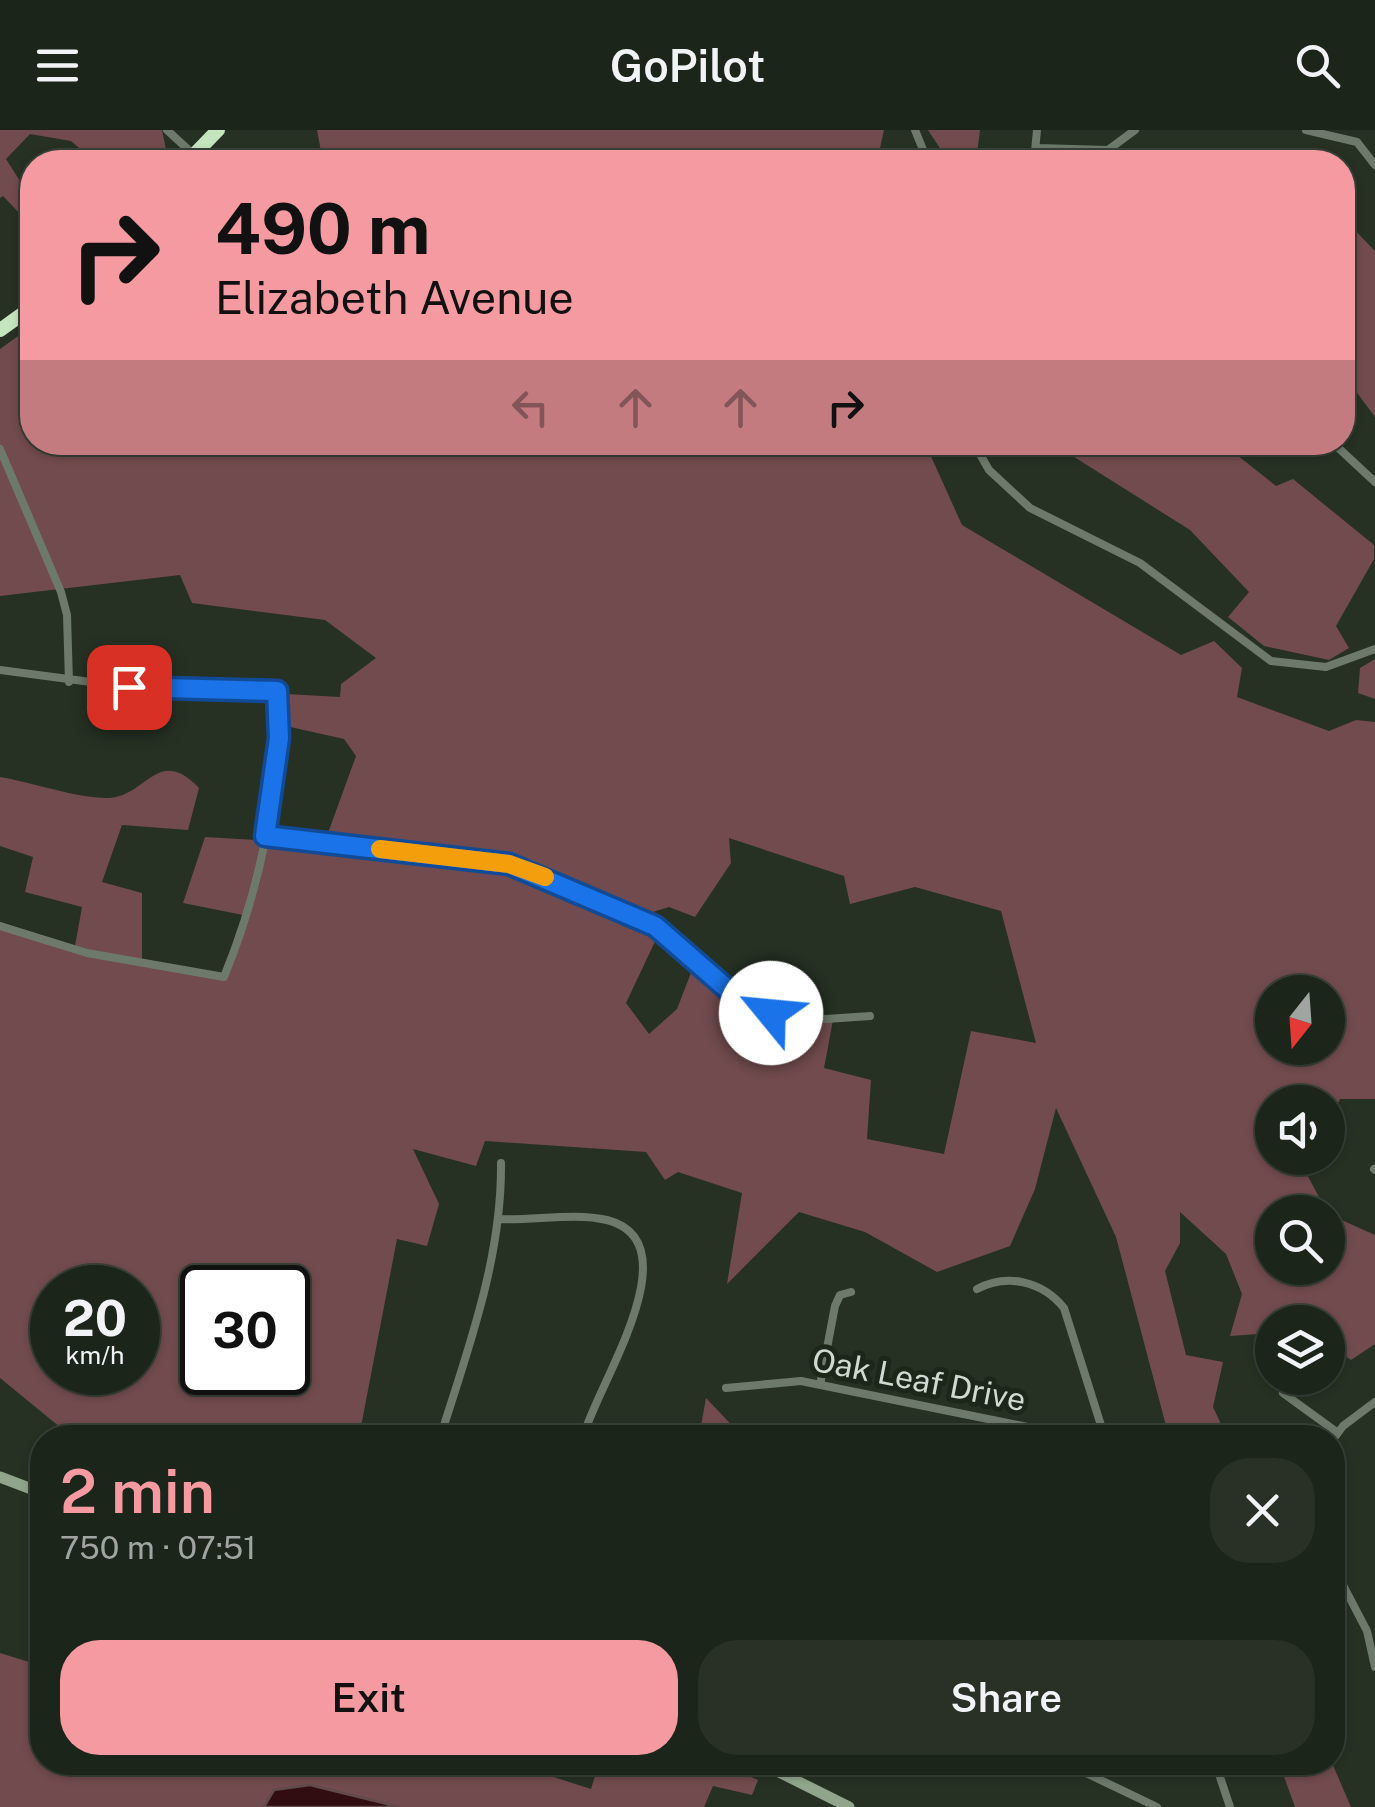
<!DOCTYPE html>
<html lang="en">
<head>
<meta charset="utf-8">
<style>
  :root { --surface:#1c251a; --page:#293127; --text:#f1f3f6; --muted:#a0a5a2; --line:#3a4239; --accent:#f49aa0 }
  body { margin:0; font-family:"Public Sans",sans-serif; background:var(--page); color:var(--text); height:100vh; display:flex; flex-direction:column; font-size:38px; white-space:nowrap }
  * { box-sizing:border-box; margin:0 }
  p { font-size:32px; color:var(--muted) }
  .icon { flex:none; width:55px; height:55px; fill:none; stroke:currentColor; stroke-width:2; stroke-linecap:round; stroke-linejoin:round }
  .map { position:relative; flex:1; overflow:hidden }
  .panel { position:absolute; left:30px; top:1295px; width:1315px; height:350px; display:flex; flex-direction:column; background:var(--surface); border-radius:40px; box-shadow:0 2px 8px #0004,0 0 0 2px var(--line) }
  .panel>* { flex:none }
  .guide { position:absolute; left:20px; top:20px; width:1335px; height:305px; border-radius:40px; box-shadow:0 2px 8px #0004,0 0 0 2px var(--line); background:#f49aa0; color:#111; overflow:hidden }
  .needle { width:65px; rotate:197deg }
  .controls { position:absolute; left:1255px; top:845px; display:grid; gap:20px }
  .controls a { display:grid; place-items:center; width:90px; height:90px; border-radius:50%; background:var(--surface); box-shadow:0 2px 8px #0004,0 0 0 2px var(--line); font-size:50px }
  .speed { position:absolute; left:30px; top:1135px; display:flex; gap:20px; font-size:50px; font-weight:700; text-align:center }
  .speed>* { display:grid; place-content:center; width:130px; height:130px; border-radius:50%; background:var(--surface); box-shadow:0 2px 8px #0004,0 0 0 2px var(--line); line-height:1 }
  .speed small { font-size:25px; font-weight:400 }
  .speed .limit { border:5px solid #111; border-radius:15px; background:#fff; color:#111 }
  .pin { position:absolute; display:grid; place-items:center; width:85px; height:85px; color:#fff; margin:-42px; border-radius:20px; box-shadow:0 5px 15px #0006 }
  .me { position:absolute; width:110px; margin:-55px; rotate:298deg; stroke-linejoin:round; filter:drop-shadow(0 0 8px #0008) }
  .turn { display:flex; align-items:center; gap:35px; height:210px; padding:0 30px; font-size:45px }
  .turn .icon { width:130px; height:130px; stroke-width:2.5 }
  .turn b { display:block; font-size:70px; line-height:85px }
  .lanes { display:flex; align-items:center; height:95px; padding:0 30px; background:#0003; justify-content:center; gap:50px; direction:ltr }
  .lanes .off { opacity:.35 }
  .round { display:grid; place-items:center; flex:none; width:105px; height:105px; border-radius:40px; background:var(--page) }
  .headline { display:flex; align-items:center; justify-content:space-between; height:170px; padding:0 30px }
  h1 { font-size:60px; font-weight:600; line-height:75px; color:var(--accent) }
  .cta { display:flex; gap:20px; margin-top:auto; padding:20px 30px }
  .cta a { flex:1; height:115px; border-radius:40px; background:var(--accent); color:#111; font-size:40px; font-weight:600; line-height:115px; text-align:center }
  .cta a+a { background:var(--page); color:var(--text) }
  header { display:flex; justify-content:space-between; align-items:center; height:130px; padding:0 30px; background:var(--surface); font-size:45px; font-weight:600 }
  .map>svg:first-child { display:block }
</style>
</head>
<body>
<header><svg class="icon" aria-label="menu" viewBox="0 0 24 24"><path d="M4 6h16M4 12h16M4 18h16"/></svg>GoPilot<svg class="icon" aria-label="search" viewBox="0 0 24 24"><circle cx="10" cy="10" r="6"/><path d="M15 15l6 6"/></svg></header>
<div class="map">
<svg width="1375" height="1677" viewBox="0 0 1375 1677">
  <rect width="100%" height="100%" fill="#263123"/>
  <path fill="#714b4d" fill-rule="evenodd" d="M0,0H162L167,24L159,32H95L71,11L30,4L6,29L32,70V82L22,86L3,66L0,68Z
    M317,0H884L877,32H323Z
    M928,0H980L976,32H949Z
    M1342,87L1375,121V287L1343,244Z
    M32,196V312L925,313L962,395L1181,525L1214,511L1242,538L1237,567L1329,601L1356,590L1375,592V969H1340L1328,994V972H1272V1028H1310L1304,1039L1327,1082H1272V1138H1328V1084L1375,1105V1214L1351,1230L1328,1213V1192H1272V1203L1230,1206L1242,1164L1226,1124L1180,1082V1113L1165,1141L1186,1225L1223,1232L1213,1277L1227,1307H1169L1116,1107L1056,978L1035,1059L1010,1116L937,1142L865,1102L799,1082L727,1154L742,1063L678,1042L665,1050L646,1022L485,1011L476,1036L413,1019L439,1074L427,1116L397,1109L359,1307H72L0,1248V792L75,816L82,777L25,762L33,727L0,716V647C30,652 80,669 109,668C147,666 158,615 199,658L188,700L122,695L102,752L142,763V832L225,847L243,785L183,773L205,707L324,714L356,626L344,609L286,596L287,564L340,567L341,554L376,528L325,490L192,473L180,445L0,466V219ZM729,708L844,746L850,774L915,757L1001,781L1036,913L971,901L944,1024L867,1009L871,950L824,938L833,890L748,872L694,835L677,879L649,904L626,873L659,803L643,785L669,777L695,787L731,733ZM1272,862H1328V918H1272ZM52,1158H138V1242H52ZM202,1158H288V1242H202Z
    M1052,313H1222L1276,356L1293,349L1374,415V429L1336,496L1349,518L1329,530L1264,516L1228,487L1249,462L1190,400Z
    M1375,529V569L1358,563L1360,538Z
    M706,1268L743,1307H699Z
    M0,1523L42,1536V1632H537L535,1641L591,1659L599,1633L715,1632L758,1650L752,1665L713,1656L704,1677H399L274,1660L264,1677H0Z
    M1279,1633H1332L1351,1677H1295Z"/>
  <path fill="#310c10" stroke="#614a4a" stroke-width="2.5" d="M310,1655L399,1677H264L274,1660Z"/>
  <g fill="none" stroke-linecap="round" stroke-linejoin="round">
    <path stroke="#6d7a6b" stroke-width="8" d="M167,0L193,24
      M915,0L928,32
      M1306,0L1357,12L1375,35
      M1037,18L1108,20L1135,0
      M1034,32L1037,0
      M973,312L989,340L1030,378L1140,433L1271,531L1326,537L1375,519
      M1332,312L1375,352
      M0,319L61,462L67,485L69,552
      M0,540L129,557L277,561C282,656 260,759 224,847L87,823L0,796
      M265,706L509,734L655,796L748,876L771,883L826,889L870,886
      M1374,1039L1375,1040
      M499,1089C533,1091 574,1082 607,1090C696,1113 593,1261 583,1308
      M977,1159C1007,1143 1042,1151 1064,1178L1105,1308
      M820,1255L835,1176L840,1165L851,1162
      M726,1258L801,1251L1047,1301L1071,1303L1101,1297
      M1283,1263L1338,1303
      M440,1308C468,1219 502,1128 501,1033
      M1332,1311L1343,1296L1375,1272
      M1332,1434L1367,1501L1375,1537
      M1063,1632L1157,1677
      M1215,1632L1230,1677"/>
    <path stroke="#91a58d" stroke-width="11" d="M0,1347L42,1363
      M759,1632L849,1677"/>
    <path stroke="#c5e5bf" stroke-width="14" d="M187,32L218,0
      M0,200L32,177"/>
  </g>
  <g fill="none" stroke-linecap="round" stroke-linejoin="round">
    <g stroke="#114b97" stroke-width="25">
      <path id="route" d="M129,557L277,561L279,608L265,706L509,734L655,796L733,864L771,883"/>
    </g>
    <use href="#route" stroke="#1a73e8" stroke-width="18"/>
    <path stroke="#f59e0b" stroke-width="18" d="M380,719L509,734L545,747"/>
  </g>
  <g text-anchor="middle" stroke-width="10" stroke-linejoin="round" paint-order="stroke">
    <g font-size="32" fill="#d1d9d0" stroke="#1c271a">
      <text transform="translate(919 1250) rotate(11)" y="11">Oak Leaf Drive</text>
    </g>
  </g>
</svg>
<div class="controls">
<a><svg class="needle" viewBox="-14 -14 28 28"><path d="M0-13l5 13h-10z" fill="#e53935"/><path d="M0 13l5-13h-10z" fill="#a0a5a2"/></svg></a>
<a><svg class="icon" aria-label="sound" viewBox="0 0 24 24"><path d="M4 9h4l5-4v14l-5-4H4zM17 9q2 3 0 6"/></svg></a>
<a><svg class="icon" aria-label="search" viewBox="0 0 24 24"><circle cx="10" cy="10" r="6"/><path d="M15 15l6 6"/></svg></a>
<a><svg class="icon" aria-label="layers" viewBox="0 0 24 24"><path d="M12 4l9 5-9 5-9-5zM3 14l9 5 9-5"/></svg></a>
</div>
<div class="speed"><div>20<small>km/h</small></div><div class="limit">30</div></div>
<div class="pin" style="left:129px;top:557px;background:#d93025"><svg class="icon" aria-label="arrive" viewBox="0 0 24 24"><path d="M6 21V4h12l-3 4 3 4H6"/></svg></div>
<svg class="me" style="left:771px;top:883px" viewBox="-20 -20 40 40"><circle r="19" fill="#fff"/><path d="M0-13L10 11 0 6-10 11z" fill="#1a73e8"/></svg>
<div class="guide">
<div class="turn"><svg class="icon" aria-label="right" viewBox="0 0 24 24"><path d="M7 20v-9h11M14 6l5 5-5 5"/></svg><div><b>490 m</b>Elizabeth Avenue</div></div>
<div class="lanes"><svg class="icon off" aria-label="left" viewBox="0 0 24 24"><path d="M17 20v-9H6M10 6l-5 5 5 5"/></svg><svg class="icon off" aria-label="ahead" viewBox="0 0 24 24"><path d="M12 20V5M6 11l6-6 6 6"/></svg><svg class="icon off" aria-label="ahead" viewBox="0 0 24 24"><path d="M12 20V5M6 11l6-6 6 6"/></svg><svg class="icon" aria-label="right" viewBox="0 0 24 24"><path d="M7 20v-9h11M14 6l5 5-5 5"/></svg></div>
</div>
<section class="panel">
<div class="headline"><div><h1>2 min</h1><p>750 m · 07:51</p></div><a class="round"><svg class="icon" aria-label="close" viewBox="0 0 24 24"><path d="M6 6l12 12M18 6L6 18"/></svg></a></div>
<div class="cta"><a>Exit</a><a>Share</a></div>
</section>
</div>
</body>
</html>
